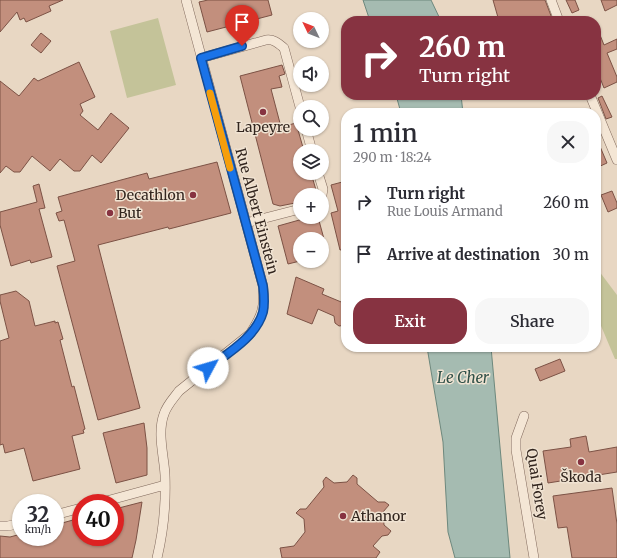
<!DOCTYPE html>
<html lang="en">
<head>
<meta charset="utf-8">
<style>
  :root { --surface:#fff; --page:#f7f7f7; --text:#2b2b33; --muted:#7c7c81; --accent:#873341 }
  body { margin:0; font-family:Merriweather,serif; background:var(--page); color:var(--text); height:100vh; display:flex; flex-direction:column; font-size:15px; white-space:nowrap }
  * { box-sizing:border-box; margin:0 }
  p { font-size:13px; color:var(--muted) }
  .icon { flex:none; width:22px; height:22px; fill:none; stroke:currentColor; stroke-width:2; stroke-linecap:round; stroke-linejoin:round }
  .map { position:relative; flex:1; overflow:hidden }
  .details { position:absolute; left:341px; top:108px; width:260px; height:244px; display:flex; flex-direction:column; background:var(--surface); border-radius:16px; box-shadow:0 1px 3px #0004 }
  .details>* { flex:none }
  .guide { position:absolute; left:341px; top:16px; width:260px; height:84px; border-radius:16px; box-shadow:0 1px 3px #0004; background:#873341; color:#fff; overflow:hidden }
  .needle { width:26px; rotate:313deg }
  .buttons { position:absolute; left:293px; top:12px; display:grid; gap:8px }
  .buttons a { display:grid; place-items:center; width:36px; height:36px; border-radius:50%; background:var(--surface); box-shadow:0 1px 3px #0004; font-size:20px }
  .speed { position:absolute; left:12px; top:494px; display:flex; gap:8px; font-size:20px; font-weight:700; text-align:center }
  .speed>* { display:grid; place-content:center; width:52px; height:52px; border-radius:50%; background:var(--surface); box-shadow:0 1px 3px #0004; line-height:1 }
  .speed small { font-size:10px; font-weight:400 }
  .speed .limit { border:6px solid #d22; background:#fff; color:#111 }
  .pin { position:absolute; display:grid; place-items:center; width:34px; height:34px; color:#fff; margin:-41px -17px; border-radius:50% 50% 50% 0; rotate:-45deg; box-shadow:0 0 4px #0007 }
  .pin .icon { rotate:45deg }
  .me { position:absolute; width:44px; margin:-22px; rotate:51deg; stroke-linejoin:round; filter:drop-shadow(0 0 3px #0008) }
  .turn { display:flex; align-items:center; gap:14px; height:84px; padding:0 12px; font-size:18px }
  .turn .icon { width:52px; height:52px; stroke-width:2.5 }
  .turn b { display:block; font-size:28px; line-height:34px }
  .round { display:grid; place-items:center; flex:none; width:42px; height:42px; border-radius:16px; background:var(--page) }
  .overview { display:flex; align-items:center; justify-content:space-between; height:68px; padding:0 12px }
  h1 { font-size:24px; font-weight:600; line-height:30px }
  .cta { display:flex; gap:8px; margin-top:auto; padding:8px 12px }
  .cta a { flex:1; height:46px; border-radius:16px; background:var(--accent); color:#fff; font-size:16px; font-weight:600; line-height:46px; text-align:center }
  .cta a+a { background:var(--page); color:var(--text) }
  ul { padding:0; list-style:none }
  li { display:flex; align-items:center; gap:12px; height:52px; padding:0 12px }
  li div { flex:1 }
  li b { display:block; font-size:15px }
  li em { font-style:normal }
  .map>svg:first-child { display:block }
</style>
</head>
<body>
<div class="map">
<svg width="617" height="558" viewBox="0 0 617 558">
  <rect width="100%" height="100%" fill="#e8d7c3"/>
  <path fill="#c4c399" d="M158,18L176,85L127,98L110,31Z
    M596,267L617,295V359H615L596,314Z"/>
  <path fill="#a5bbb1" stroke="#6d887d" d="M363,0H431L441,21H370Z
    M396,95H461L463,113H401Z
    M427,347H491L510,558H455L448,532L443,442Z"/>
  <path fill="#c28f7d" stroke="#7c5245" d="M0,0H63L49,6L51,11L26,22L24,18L20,20L17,12L0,32Z
    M208,0H268L272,15L207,32L199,2Z
    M493,0H545L553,21H499Z
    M566,0H575L579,10L572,13Z
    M601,0H617V5L605,11Z
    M596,25L604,45L617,39V49L607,53L617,77V82L604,88L596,68Z
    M41,33L51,41L41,53L31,45Z
    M79,62L95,97L80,104L83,111L80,115L98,130L111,113L129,128L101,163L92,155L80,171H74L60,159L50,171L32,156L20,172H14L6,166L0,173V81L19,96L34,78L38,81Z
    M282,65L285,74L279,76L282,87L271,89L281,127L296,123L304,151H300V173H311L316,190L314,195H300V202L280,206L273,204L240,76Z
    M602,96L612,117L606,119L598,98Z
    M596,137L607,163L596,168Z
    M217,162L231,213L169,229L168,227L98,245L140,408L98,420L57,266L75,261L64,220L59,221L56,213L62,211L58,197L147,173L149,179Z
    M346,181V249L340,250L331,213L338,211L331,185Z
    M39,184L45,208L39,209L52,257L31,263L30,260L11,266L0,225V212L37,202L33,186Z
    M612,191L617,203V208L608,212L601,195Z
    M310,217H318L324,239H300V261L288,264L278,226Z
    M296,277L324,289L322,294L346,304V325L339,326L335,323L334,316L318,309L312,324L287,314Z
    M16,291L29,301L35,326L55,321V323L58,322L63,339L60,340L72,387L74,386L85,429L83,430L84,433L72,436L80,469L33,481L24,448L5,453L3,444L0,445V341L9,338L0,301V295Z
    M560,359L565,371L540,381L535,369Z
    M144,423L147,448V475L116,483L103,433Z
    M586,436L589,452L617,447V472L548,483L543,451L571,447L570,439Z
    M353,475L357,478V484L378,502H385L389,505L383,512L384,525L391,531L388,535L382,536L373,546L380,552L376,558H282L280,548L294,546L305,532L304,519L296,513L300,509H306L324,487L323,481L326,477L334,483L347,482Z
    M612,488L617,524V558H572L567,527L558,528L553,496Z
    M142,502L136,540L132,558H0V536L10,537L21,534V537H55V525L73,520H81V537H115V509Z"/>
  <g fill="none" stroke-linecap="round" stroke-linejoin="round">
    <g stroke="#80695c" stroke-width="10">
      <path id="minor" d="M551,0L559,21
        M201,58L266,40C274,39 278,43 284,48L300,107
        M590,95L617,160
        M306,129L312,151
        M318,173L323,189L322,195
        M246,223L300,209
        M524,416L516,438V450L534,558
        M99,503L165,485
        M55,515L81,508
        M0,526H8L21,523
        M157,558C163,533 166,501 165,475C164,456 157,433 164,414C167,405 173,399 179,391L250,334C262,316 265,307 263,286L186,0"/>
    </g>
    <use href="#minor" stroke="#f4e6d5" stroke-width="9"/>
  </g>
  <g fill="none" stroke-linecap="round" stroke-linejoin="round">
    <g stroke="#114b97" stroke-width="10">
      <path id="route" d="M208,368C228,353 256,337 263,312C265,303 264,295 263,286L201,58L242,46"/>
    </g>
    <use href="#route" stroke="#1a73e8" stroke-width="7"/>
    <path stroke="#f59e0b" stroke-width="7" d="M210,93L230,168"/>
  </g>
  <g fill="#873341" stroke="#f0e3d2" stroke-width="1.5">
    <circle cx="263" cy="112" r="4"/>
    <circle cx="193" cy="195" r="4"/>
    <circle cx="110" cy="213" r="4"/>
    <circle cx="581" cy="462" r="4"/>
    <circle cx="343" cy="516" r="4"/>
  </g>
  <g text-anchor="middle" stroke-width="3" stroke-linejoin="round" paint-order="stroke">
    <g font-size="14" fill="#32251e" stroke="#f0e3d2">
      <text x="263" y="132">Lapeyre</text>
      <text x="185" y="200" text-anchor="end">Decathlon</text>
      <text x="118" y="218" text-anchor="start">But</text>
      <text x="581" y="482">Škoda</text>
      <text x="351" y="521" text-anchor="start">Athanor</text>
    </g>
    <g font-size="14" fill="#32251e" stroke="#f0e3d2">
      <text transform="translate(257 211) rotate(75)" y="5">Rue Albert Einstein</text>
      <text transform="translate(537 484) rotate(81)" y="5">Quai Forey</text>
    </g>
    <g font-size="15" font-style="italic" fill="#2f5048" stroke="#f0e3d2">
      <text x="463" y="383">Le Cher</text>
    </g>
  </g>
</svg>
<div class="buttons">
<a><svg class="needle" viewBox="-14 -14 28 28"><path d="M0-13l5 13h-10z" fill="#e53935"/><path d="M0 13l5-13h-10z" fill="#7c7c81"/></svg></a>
<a><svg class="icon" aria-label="sound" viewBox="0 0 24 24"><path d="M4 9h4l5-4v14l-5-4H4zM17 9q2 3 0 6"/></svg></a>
<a><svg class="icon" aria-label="search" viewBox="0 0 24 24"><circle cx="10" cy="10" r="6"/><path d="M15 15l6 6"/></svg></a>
<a><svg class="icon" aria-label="layers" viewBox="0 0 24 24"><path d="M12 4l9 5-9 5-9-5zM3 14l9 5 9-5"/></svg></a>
<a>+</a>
<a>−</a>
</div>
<div class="speed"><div>32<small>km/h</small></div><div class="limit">40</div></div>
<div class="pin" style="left:242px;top:46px;background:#d93025"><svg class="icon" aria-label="arrive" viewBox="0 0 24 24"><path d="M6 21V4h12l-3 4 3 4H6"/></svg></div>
<svg class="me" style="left:208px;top:368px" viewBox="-20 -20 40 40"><circle r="19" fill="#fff"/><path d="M0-13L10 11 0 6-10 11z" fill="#1a73e8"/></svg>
<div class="guide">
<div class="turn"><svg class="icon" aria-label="right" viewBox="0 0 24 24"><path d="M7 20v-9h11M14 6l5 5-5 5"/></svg><div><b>260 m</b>Turn right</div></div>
</div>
<section class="details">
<div class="overview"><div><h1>1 min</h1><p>290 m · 18:24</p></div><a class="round"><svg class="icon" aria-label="close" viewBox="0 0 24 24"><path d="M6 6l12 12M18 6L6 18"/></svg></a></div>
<ul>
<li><svg class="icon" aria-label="right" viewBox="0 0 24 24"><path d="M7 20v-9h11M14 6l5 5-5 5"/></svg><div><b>Turn right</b><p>Rue Louis Armand</p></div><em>260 m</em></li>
<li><svg class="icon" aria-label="arrive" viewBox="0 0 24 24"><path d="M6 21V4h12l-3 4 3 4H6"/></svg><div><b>Arrive at destination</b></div><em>30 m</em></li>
</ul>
<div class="cta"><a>Exit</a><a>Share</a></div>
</section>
</div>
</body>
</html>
